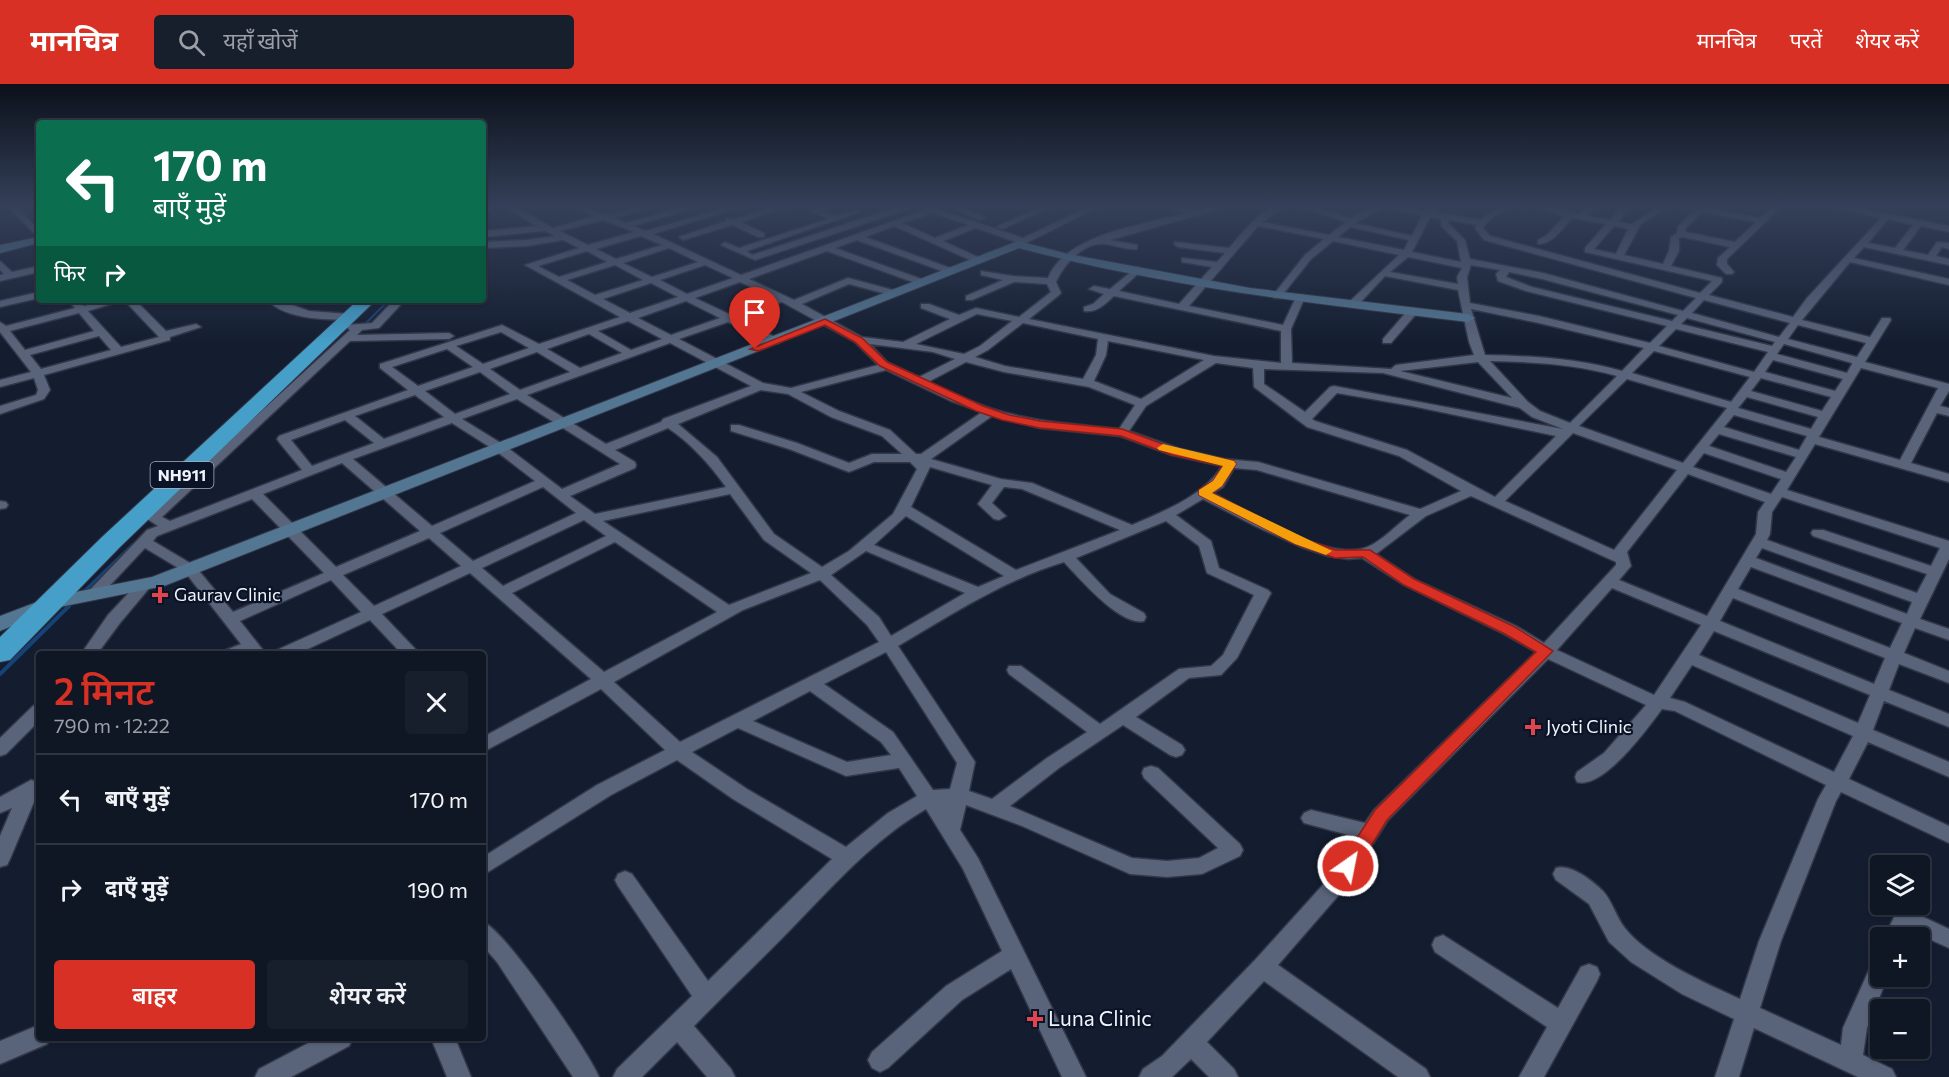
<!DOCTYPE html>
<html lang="hi">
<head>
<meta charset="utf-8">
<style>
  :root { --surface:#0f1624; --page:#181f2c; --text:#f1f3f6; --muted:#9b9fa6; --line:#2f3541; --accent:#d93025 }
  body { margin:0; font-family:Commissioner,"Noto Sans Devanagari",sans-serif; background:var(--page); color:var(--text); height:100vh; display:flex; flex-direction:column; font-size:22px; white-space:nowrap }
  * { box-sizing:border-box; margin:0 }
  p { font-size:20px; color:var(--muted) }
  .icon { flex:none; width:33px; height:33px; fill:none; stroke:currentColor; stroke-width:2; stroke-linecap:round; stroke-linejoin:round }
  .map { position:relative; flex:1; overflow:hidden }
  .drawer { position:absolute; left:36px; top:567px; width:450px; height:390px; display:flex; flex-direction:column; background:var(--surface); border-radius:6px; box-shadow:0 2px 4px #0004,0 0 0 2px var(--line) }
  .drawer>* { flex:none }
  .banner { position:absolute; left:36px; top:36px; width:450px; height:183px; border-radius:6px; box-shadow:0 2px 4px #0004,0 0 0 2px var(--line); background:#0b6e4f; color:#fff; overflow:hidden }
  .buttons { position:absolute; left:1870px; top:771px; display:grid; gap:12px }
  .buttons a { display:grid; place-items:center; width:60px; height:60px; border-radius:6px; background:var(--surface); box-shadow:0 2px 4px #0004,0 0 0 2px var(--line); font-size:30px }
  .pin { position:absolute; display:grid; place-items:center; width:51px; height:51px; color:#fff; margin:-62px -26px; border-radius:50% 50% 50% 0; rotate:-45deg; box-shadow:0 0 6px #0007 }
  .pin .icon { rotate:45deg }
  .me { position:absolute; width:66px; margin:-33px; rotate:33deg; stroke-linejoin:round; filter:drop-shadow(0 0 4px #0008) }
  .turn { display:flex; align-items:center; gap:21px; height:126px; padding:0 18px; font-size:27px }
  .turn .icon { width:78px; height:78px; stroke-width:2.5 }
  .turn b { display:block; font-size:42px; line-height:51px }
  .then { display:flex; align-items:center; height:57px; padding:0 18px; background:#0003; gap:12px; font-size:22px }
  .round { display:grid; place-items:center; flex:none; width:63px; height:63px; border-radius:6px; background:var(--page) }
  .head { display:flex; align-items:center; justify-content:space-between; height:102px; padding:0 18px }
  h1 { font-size:36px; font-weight:600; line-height:45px; color:var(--accent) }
  .cta { display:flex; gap:12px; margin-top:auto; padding:12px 18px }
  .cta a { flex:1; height:69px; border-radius:6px; background:var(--accent); color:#fff; font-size:24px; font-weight:600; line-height:69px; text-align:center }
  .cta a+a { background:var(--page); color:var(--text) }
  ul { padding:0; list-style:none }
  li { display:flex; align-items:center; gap:18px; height:90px; padding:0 18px; border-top:2px solid var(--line) }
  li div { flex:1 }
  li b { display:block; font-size:22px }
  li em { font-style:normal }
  header { display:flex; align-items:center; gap:36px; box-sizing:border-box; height:84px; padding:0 30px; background:var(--accent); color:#fff }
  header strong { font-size:28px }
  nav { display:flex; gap:33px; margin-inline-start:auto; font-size:21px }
  .search { width:420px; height:54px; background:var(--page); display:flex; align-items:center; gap:15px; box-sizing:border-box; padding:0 21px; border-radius:6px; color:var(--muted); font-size:22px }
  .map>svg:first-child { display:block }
</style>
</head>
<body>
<header>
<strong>मानचित्र</strong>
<div class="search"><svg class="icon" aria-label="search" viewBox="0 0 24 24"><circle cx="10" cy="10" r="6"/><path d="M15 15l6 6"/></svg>यहाँ खोजें</div>
<nav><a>मानचित्र</a><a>परतें</a><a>शेयर करें</a></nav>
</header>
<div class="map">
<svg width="1949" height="993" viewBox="0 0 1949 993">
  <rect width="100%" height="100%" fill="#141d30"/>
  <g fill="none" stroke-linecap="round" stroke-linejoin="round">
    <path stroke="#154377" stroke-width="2" d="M362,243L389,216"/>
    <path stroke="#154377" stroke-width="4" d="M84,508L133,461
      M0,590L69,522"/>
    <g stroke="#323646" stroke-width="3">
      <path id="street" d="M6,121H15L39,146V154Z
        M487,121H496L483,133V125Z
        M502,121H512L553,144L595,132L571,121C585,121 598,131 609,131C625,129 640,121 657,121L614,134L626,139L690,121H704L634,142L645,147L735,121H748L653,150L741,191L925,126L915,123L755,176L721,161L725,158L739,164L828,135L810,127L825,121H838L822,127L836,132L856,126L860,128L747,167L752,171L903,121H926L1023,154L1092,121H1103L1018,163L1014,160L1016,158L976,144L943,157L980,174L982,176L977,179L894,142L865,153L953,185L955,187L950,190L857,156L835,164L924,196V200L921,201L827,167L749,195L794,216L848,194L897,207L899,209L894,212L849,200L802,220L862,253L903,258L950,235L921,224V220H929L959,231L976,224L1019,233L1051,208L1047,200L1014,198L972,216H966V212L1003,196L981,191V187L1013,192L1048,194C1065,150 1146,140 1187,129L1166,121C1177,121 1187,127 1196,127C1206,127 1216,121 1227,121L1209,128L1110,156L1137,161V165C1126,166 1115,161 1105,160C1084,157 1063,182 1056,198L1061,209L1059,211L1029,235L1214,272L1281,279V247L1114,212C1105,220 1097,229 1084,227V223L1093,220L1104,210L1089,205L1094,202L1110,205L1137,183L1142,186L1140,188L1119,207L1179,220L1212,183L1182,178V174L1217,178L1225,169L1178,163L1174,160L1175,158L1229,164C1244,148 1262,121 1285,121L1263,138L1329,151L1346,138L1294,121H1307L1351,134L1373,121H1392L1426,127L1432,121H1441L1434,128L1480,136L1501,121H1512C1502,128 1491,132 1483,144L1490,152L1700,209L1712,197L1585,168V164L1606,140L1572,134C1563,144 1553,160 1538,160V156L1547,151L1564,132L1530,121H1544L1579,130L1587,121H1595L1587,132L1610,136L1623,121H1632L1618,138L1632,140L1661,121H1671L1641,140L1624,171L1663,180L1669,167L1671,153L1677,149L1678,143L1694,126L1676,121H1693L1760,134L1774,121H1783L1727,175V180L1734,188L1732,190H1726L1717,181L1718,174L1730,163L1683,153L1679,154V167L1671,182L1722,194V198L1709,211L1793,233L1807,214L1881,134L1824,121H1841L1949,142V148L1921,142L1903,166L1928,171L1937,158L1949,159V165L1942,163L1936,172L1949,175V181L1864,163L1854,174L1949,195V201L1850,178L1802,236L1870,253L1882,234H1890L1891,236L1865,278L1949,300V307L1940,322L1949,324V332L1937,329L1911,379L1949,390V398L1815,360L1787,406L1949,457V475L1920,535L1949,545V556L1915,544L1904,569L1949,587V599L1899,580L1889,606L1949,630V643L1884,617L1873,646L1949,678V693L1868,658L1849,695L1949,742V759L1841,708L1836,717L1781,857L1760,924L1841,961L1843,944L1873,877L1881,874V892H1888L1867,944L1863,971L1892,985L1896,993H1858L1754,944L1739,993H1715L1734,935L1682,910L1631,878L1609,858L1589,820L1556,796L1553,790L1556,784C1570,779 1593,797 1603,807C1612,817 1616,832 1624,843C1646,873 1707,900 1740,915L1759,857L1818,715L1826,701L1675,627L1662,625C1648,644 1603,706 1577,698L1575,693L1577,688L1604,669L1646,621L1548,575L1388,736L1344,805L1278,881L1426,985L1430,993H1398L1264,897L1207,958L1234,985L1238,993H1209L1191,975L1172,993H1139L1143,985L1162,972L1255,876L1330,793L1356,753L1304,739L1301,734L1304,729L1311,726L1365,739L1374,726L1536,568L1504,550L1404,501L1362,474L1348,475L1328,472L1301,463L1255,442L1203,415L1176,431L1211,457L1219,484L1268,506L1271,509L1237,574L1221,591L1189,594L1136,633L1182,661L1185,666L1182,671L1176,673L1170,671L1123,641L1059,684L1010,722L1132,774L1167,777L1199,774L1218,764L1144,694L1142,689L1144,684L1151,682L1158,684L1240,760L1243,766L1240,772L1202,790L1167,793L1130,790L1022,742L966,721L960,746L978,774L1086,993H1062L1011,885L962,916L888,984L880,988L872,984L868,976L872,968L946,902L1002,867L963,785L926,725C873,756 834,801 792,844C760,877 726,909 694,942L731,985L735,993H707L677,958L642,993H613L617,985L692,912L618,802L615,796L618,790L625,787L632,790L708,897L832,775L733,715L677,676L611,711L483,791V773L597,701L665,666L601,605L483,668V653L591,595L470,489L382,530L420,570H402L370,536L297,570H275L277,566L361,528L331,496L240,537L266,570H224L226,566L241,560L185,488L145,464L99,513L94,515L86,510L147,446L158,442L146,434L148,431L350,246L346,243L347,241L372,239L394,216H405L379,244L362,246L357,251L449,249L454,252L449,255L350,257L162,433L170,437L302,386L279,358L277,355L279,352L408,306L380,284V280L502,241L539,260L620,233L525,181L579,164L563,156L527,162L483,164V158L527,156L555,152L545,147L483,153V147L536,142ZM1383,124L1422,131L1412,152L1355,139ZM1702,128L1756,138L1735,158L1686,148L1685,145ZM933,129L968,141L935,154L902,139ZM1430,133L1441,135V142L1457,157L1461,178L1412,168ZM1888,135L1913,141L1895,164L1868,159ZM603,136L634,148L588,161L560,147ZM1449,136L1477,141L1475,144L1484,156L1696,214L1683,227L1543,189L1470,175L1465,156L1448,139ZM1258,142L1324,155L1305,171L1274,210V214H1280L1311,175L1333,157L1399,171L1349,218V222H1357L1385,192L1458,206L1469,258L1474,271L1396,281L1391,285L1292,279L1291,245L1305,213L1303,211H1297L1283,241L1189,222ZM1614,142L1628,145L1616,170L1594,165ZM1350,143L1409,156L1404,166L1338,153ZM641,152L662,161L616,175L596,165ZM669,164L698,178L652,193L623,179ZM587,167L607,178L559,193L538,182ZM1408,173L1462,184L1457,193L1458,200L1390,188ZM615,181L643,196L595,211L567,196ZM705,181L733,194L687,210L660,196ZM1471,181L1500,186L1496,190L1498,197L1526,207L1667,242L1650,259L1539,232L1470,219L1467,193ZM1509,188L1542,195L1678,231L1672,237L1532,203L1506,193ZM740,198L774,214L729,230L695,214ZM651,199L678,213L630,229L603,215ZM1704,216L1790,239L1779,253L1692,229ZM686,217L720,234L671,251L638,234ZM782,218L855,258L878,281L791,304L763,299L679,255L728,238L771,259H779V255L737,234ZM1471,225L1539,239L1644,264L1622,287C1577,274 1532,272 1485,271ZM977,230L1012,237L980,262L964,270L916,260ZM1687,234L1775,258L1772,262L1681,240ZM628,237L662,255L631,266L598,247ZM1023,239L1098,255L1096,271L1083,295L1005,282L975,273L988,266ZM1798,241L1866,259L1857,273L1788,255ZM1676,245L1768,268L1754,288L1659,262ZM501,248L529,264L483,280L456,262ZM589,250L622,269L580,284L547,265ZM1108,257L1204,276L1141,315L1094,297L1106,271ZM670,259L751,302L663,335L661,338L606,360L527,311ZM870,260L933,268L955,275L919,293L887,278ZM1784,260L1852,279V280L1847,289L1777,270ZM447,265L473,283L418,302L392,283ZM1654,267L1750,293L1731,318L1632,289ZM537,268L570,288L520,306L490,285ZM1773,276L1843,295L1835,307L1765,288ZM1490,277C1533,278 1575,280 1617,292L1570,339L1540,327L1528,318ZM966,278L1004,288L1089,303L1135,321L1119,345C1083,341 1046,339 1011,330C983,324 955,310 928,298ZM1478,278L1512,314L1400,287ZM1216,279L1253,284L1254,303L1307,343L1399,372L1461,407L1420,425L1258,378L1224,375L1180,365L1129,347L1146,322ZM1861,284L1938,304L1900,376L1819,353ZM1264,285L1383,289L1520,324L1532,333L1563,345L1334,302L1330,303L1305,328L1264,300ZM886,286L951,317L982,328L921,370H916L890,346L839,327L801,308ZM480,288L510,310L455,330L425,307ZM1761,294L1831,313L1822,327L1751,307ZM1627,295L1727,324L1683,379L1579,342ZM761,306L788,310L831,333L882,352L902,370H872L849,379L797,359L739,341H731V347L789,365L849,388L874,378H910L917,385L893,430L849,467L822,483L774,450L717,373L678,340ZM1337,309L1412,322L1556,352L1495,413L1407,366L1315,337L1312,335ZM415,311L444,333L384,355L355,332ZM1747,313L1818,333L1811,345L1738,324ZM517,315L620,380L562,405L504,361L462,335ZM1734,331L1807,352L1799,366L1724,343ZM992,332L1040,344L1120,352L1172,371L1222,382C1204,412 1164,427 1132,441L1032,399L1001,395L931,375ZM345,336L374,359L312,382L291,356ZM452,339L496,367L535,397L432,442L353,375ZM668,344C691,359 710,381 726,403L595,430L570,412L635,384L636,381L635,378L615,366ZM1573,349L1677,386L1614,466L1505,417ZM1719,350L1796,373L1786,388L1709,362ZM1704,369L1781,395L1771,410L1693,383ZM342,379L420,447L336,483L263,410ZM930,383L992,401L978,420L994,435L999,436L1006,432L992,419L1004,403L1022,405L1120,446L1016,486L911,423ZM1234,384L1257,386L1410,431C1396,441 1379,461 1361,465C1322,474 1248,427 1213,409L1223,403ZM1688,390L1765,418L1758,428L1756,450L1707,532L1619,496L1631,482L1627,468ZM543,403L576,429L473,477L440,449ZM730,410L764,456L811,489L729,521L603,437ZM1471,412L1616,478V481L1544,559L1516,542L1414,495L1376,470L1426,432ZM1782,413L1940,464L1931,482L1823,446H1813L1811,449L1813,452L1927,490L1917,509L1767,456L1770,450L1772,428ZM252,415L324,489L233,528L195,482L153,457L157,452ZM906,432L1004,492L978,503L874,461ZM584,436L606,452L503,502L482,484ZM1166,437L1199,462L1207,489L1254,511L1223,571L1211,582L1179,585L1100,640L1021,582H1009L1007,586L1009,590L1087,648L1047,674L992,715L969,707L975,678L898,562C951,531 1004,496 1064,478C1079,494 1121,543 1144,537L1146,533L1144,529L1110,510L1076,474ZM429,454L461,482L374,522L343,491ZM615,458L717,528L604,588L512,509ZM1762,464L1912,518L1907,530L1756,474ZM866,467L965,509L891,552L879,533L831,491ZM1751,483L1902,539L1890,564L1738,505ZM820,496L867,541L879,558L680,658L614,598L743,526ZM1612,504L1701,541L1654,611L1557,566ZM1733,514L1885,574L1874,600L1720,537ZM1714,547L1870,611L1858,639L1699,571ZM886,568L957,679L950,705L933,706L893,648L824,600ZM1692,581L1853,652L1834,688L1685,618L1670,614ZM810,607L881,658L891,671L847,678L753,637ZM738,644L846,692L899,684L917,712L888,729L846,763L747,705L692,668Z
        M780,121H793L741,138L764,149V153H758L732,141L683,156L679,153L726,137V134L734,135Z
        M946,121H958L986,134L979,136Z
        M1045,121H1056L1003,145L996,143Z
        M0,177L12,188L39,182V188L0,197V191L4,190L0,186Z
        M39,208V214L0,223V217Z
        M68,216H78L84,222L107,216H124L88,227L121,263L159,253L124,216H135L166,247L196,240L201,243L170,253V256L44,291L50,306L44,315L0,330V322L36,311L38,306L34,294L0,303V296L31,288L0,248V238L6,242L75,224ZM79,229L94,247L25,266L10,247ZM99,252L111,266L41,285L30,271Z
        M267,216H279L309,227L349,230L354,233L349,236C323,235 287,236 267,216Z
        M1413,224L1417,225V229L1391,259H1383V255L1409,225Z
        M0,417L6,418L8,421L6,424L0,425Z
        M143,497L151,502L120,539L97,570H81L108,531L138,499Z
        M39,620V637L6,670L0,672V654L33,622Z
        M31,696L38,698L39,706L10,775L7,781L0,783V752L12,724L0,729V713Z
        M1904,824L1949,845V864L1909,846L1906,854H1884L1897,827Z
        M483,838C504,845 589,968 599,993H573L497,878L483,862Z
        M1443,851L1558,924L1581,883L1589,880L1597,883L1600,890L1597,897L1544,993H1519L1547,943L1435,868L1432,861L1435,854Z
        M39,941V954H50L47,960L0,980V957Z
        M318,954H353L349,962L291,993H255L259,985Z
        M431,954H455L471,993H447Z"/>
    </g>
    <g stroke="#323646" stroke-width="2">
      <path id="secondary" d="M39,153V159L0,169V161Z
        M1018,157L1068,170L1250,204L1468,230L1475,234L1468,238C1317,220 1166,203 1019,164L164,502L55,524L0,547V532L50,513L152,493Z"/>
    </g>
    <g stroke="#323646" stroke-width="2">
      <path id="highway" d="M358,216H376L120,463L10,576L0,578V553L102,453Z"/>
    </g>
    <use href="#street" fill="#59647b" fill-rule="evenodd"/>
    <use href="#secondary" fill="#537692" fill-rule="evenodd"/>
    <use href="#highway" fill="#459fc9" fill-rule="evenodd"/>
  </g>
  <linearGradient id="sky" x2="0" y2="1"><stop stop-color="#0b101a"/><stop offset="0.47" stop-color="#344059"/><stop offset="1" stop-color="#344059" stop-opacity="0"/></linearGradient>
  <rect width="1949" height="260" fill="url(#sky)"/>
  <path fill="#d93025" stroke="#8d1f18" stroke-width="1.5" d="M825,235L862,254L887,278L983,322L1009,331L1040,337L1122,345L1179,366L1234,377L1236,380L1222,402L1212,409L1304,455L1336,466H1370L1414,495L1515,543L1553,567L1387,736L1355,788L1348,790L1342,788L1339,782L1342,777L1375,726L1536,568L1505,550L1404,501L1363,473L1335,474L1295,460L1199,411V406L1213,397L1223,382L1172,371L1121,352L1040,344L1002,336L976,327L880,282L855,258L825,241L758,267L750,265Z"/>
  <path fill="#f59e0b" d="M1163,360L1234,377L1236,380L1222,402L1212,409L1332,467L1326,471L1295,460L1199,411V406L1213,397L1223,382L1159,366L1157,364Z"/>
  <g fill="#e0444e" stroke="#0b1326" stroke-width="2">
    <path d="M157 502h6v6h6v6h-6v6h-6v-6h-6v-6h6z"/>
    <path d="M1530 634h6v6h6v6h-6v6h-6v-6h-6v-6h6z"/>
    <path d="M1032 926h6v6h6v6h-6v6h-6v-6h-6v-6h6z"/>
  </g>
  <g text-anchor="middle" stroke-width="4.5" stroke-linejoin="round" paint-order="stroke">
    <rect fill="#0b1326" stroke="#abb0bc" stroke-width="1.5" x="150.5" y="378" width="63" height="26" rx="4.5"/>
    <g font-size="16" font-weight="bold" fill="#f0f4fd">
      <text x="182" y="397">NH911</text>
    </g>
    <g font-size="18" fill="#f0f4fd" stroke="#0b1326" text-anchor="start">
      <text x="174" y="517">Gaurav Clinic</text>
      <text x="1546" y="649">Jyoti Clinic</text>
    </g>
    <g font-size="21" fill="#f0f4fd" stroke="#0b1326" text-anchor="start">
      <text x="1048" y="942">Luna Clinic</text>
    </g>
  </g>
</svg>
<div class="buttons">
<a><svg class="icon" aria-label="layers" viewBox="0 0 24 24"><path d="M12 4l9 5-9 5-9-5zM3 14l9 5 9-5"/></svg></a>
<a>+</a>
<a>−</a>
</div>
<div class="pin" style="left:755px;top:265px;background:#d93025"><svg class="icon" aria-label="arrive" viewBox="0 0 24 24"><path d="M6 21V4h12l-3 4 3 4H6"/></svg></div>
<svg class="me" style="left:1348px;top:782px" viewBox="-20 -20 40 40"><circle r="17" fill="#d93025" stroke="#fff" stroke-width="3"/><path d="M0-11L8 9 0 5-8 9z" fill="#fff"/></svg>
<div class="banner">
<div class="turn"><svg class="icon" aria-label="left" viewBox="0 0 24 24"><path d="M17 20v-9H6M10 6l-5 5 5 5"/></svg><div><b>170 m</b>बाएँ मुड़ें</div></div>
<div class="then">फिर<svg class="icon" aria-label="right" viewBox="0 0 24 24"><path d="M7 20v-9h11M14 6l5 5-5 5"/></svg></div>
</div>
<section class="drawer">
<div class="head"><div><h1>2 मिनट</h1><p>790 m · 12:22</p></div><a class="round"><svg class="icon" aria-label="close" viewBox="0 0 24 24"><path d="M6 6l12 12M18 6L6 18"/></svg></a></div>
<ul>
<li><svg class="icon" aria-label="left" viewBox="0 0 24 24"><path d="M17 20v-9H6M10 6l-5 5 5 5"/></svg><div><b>बाएँ मुड़ें</b></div><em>170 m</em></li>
<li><svg class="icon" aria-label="right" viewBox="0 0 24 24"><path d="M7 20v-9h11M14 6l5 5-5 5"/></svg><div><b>दाएँ मुड़ें</b></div><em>190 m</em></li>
</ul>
<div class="cta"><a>बाहर</a><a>शेयर करें</a></div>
</section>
</div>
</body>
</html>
